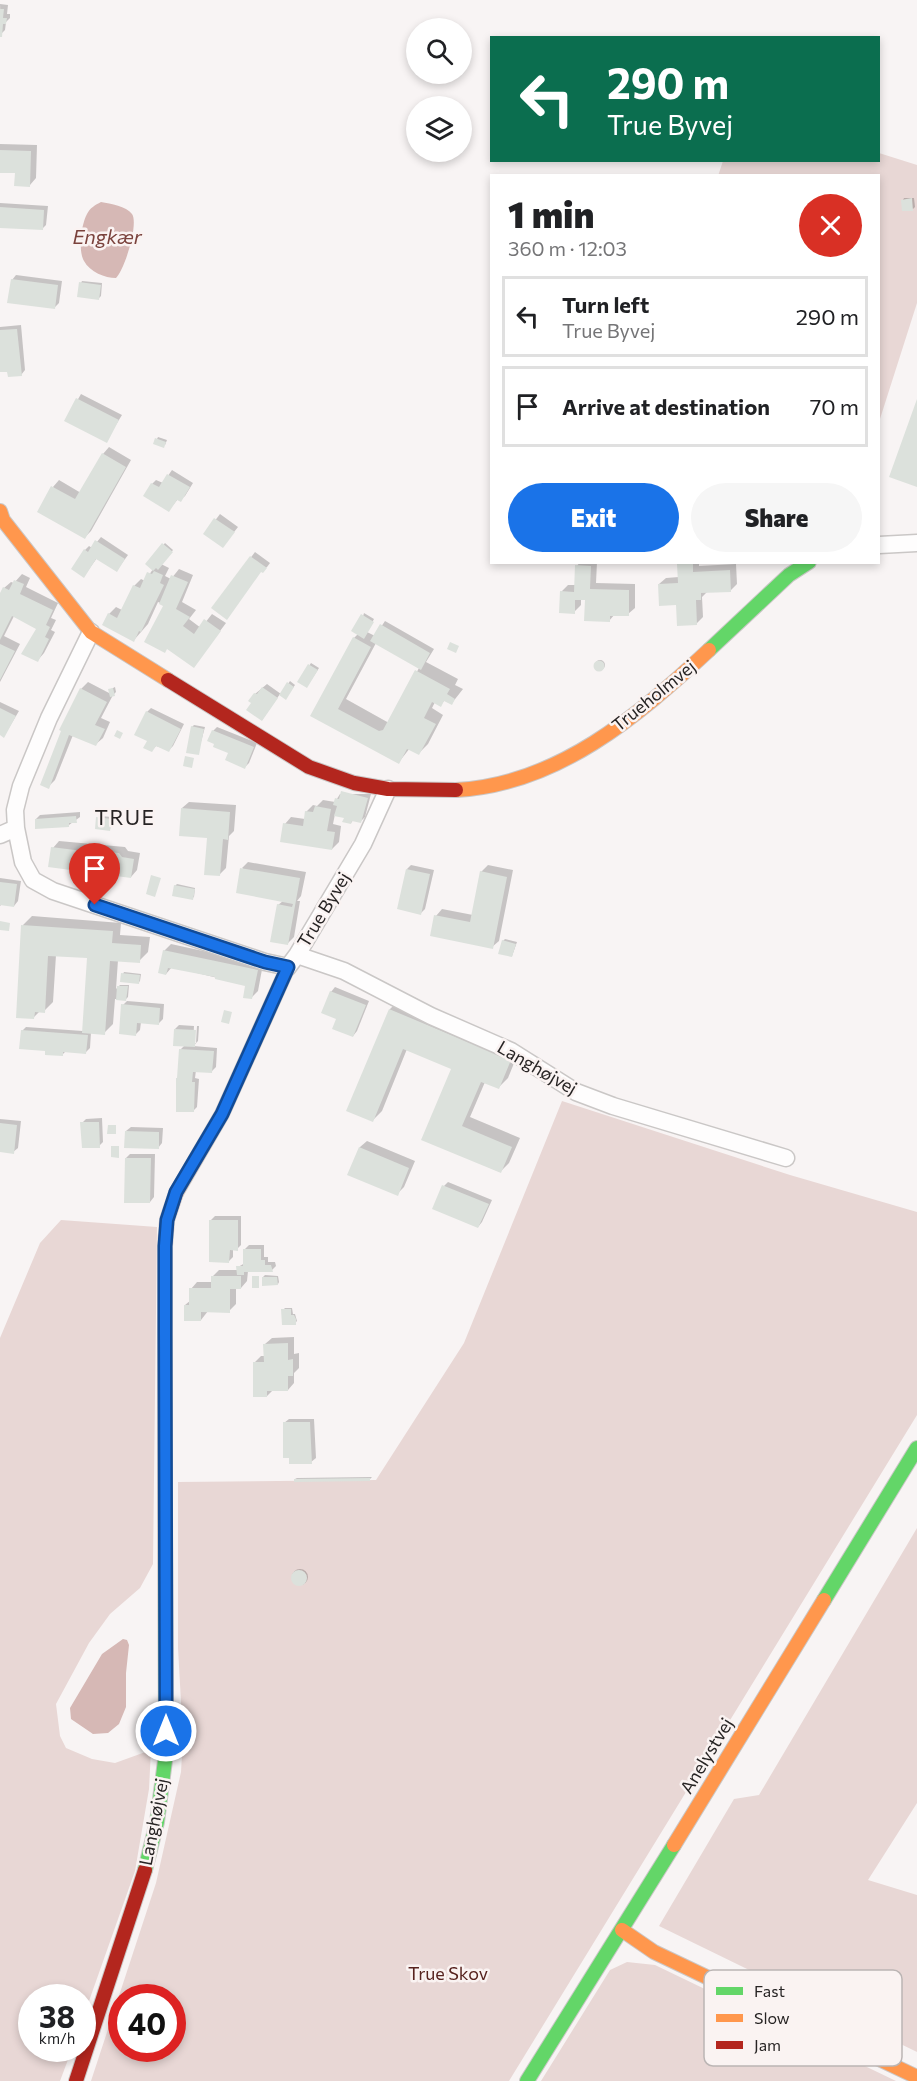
<!DOCTYPE html>
<html lang="en">
<head>
<meta charset="utf-8">
<style>
  :root { --surface:#fff; --page:#f6f6f6; --text:#202124; --muted:#757577; --line:#e0e0e0; --accent:#1a73e8 }
  body { margin:0; font-family:Commissioner,sans-serif; background:var(--page); color:var(--text); height:100vh; display:flex; flex-direction:column; font-size:22px; white-space:nowrap }
  * { box-sizing:border-box; margin:0 }
  p { font-size:20px; color:var(--muted) }
  .icon { flex:none; width:33px; height:33px; fill:none; stroke:currentColor; stroke-width:2; stroke-linecap:round; stroke-linejoin:round }
  .map { position:relative; flex:1; overflow:hidden }
  .panel { position:absolute; left:490px; top:174px; width:390px; height:390px; display:flex; flex-direction:column; background:var(--surface); border-radius:0px; box-shadow:0 3px 9px #0003 }
  .panel>* { flex:none }
  .guide { position:absolute; left:490px; top:36px; width:390px; height:126px; border-radius:0px; box-shadow:0 3px 9px #0003; background:#0b6e4f; color:#fff; overflow:hidden }
  .buttons { position:absolute; left:406px; top:18px; display:grid; gap:12px }
  .buttons a { display:grid; place-items:center; width:66px; height:66px; border-radius:50%; background:var(--surface); box-shadow:0 3px 9px #0003; font-size:30px }
  .speed { position:absolute; left:18px; top:1984px; display:flex; gap:12px; font-size:30px; font-weight:700; text-align:center }
  .speed>* { display:grid; place-content:center; width:78px; height:78px; border-radius:50%; background:var(--surface); box-shadow:0 3px 9px #0003; line-height:1 }
  .speed small { font-size:15px; font-weight:400 }
  .speed .limit { border:9px solid #d22; background:#fff; color:#111 }
  .pin { position:absolute; display:grid; place-items:center; width:51px; height:51px; color:#fff; margin:-62px -26px; border-radius:50% 50% 50% 0; rotate:-45deg; box-shadow:0 0 6px #0007 }
  .pin .icon { rotate:45deg }
  .me { position:absolute; width:66px; margin:-33px; rotate:0deg; stroke-linejoin:round; filter:drop-shadow(0 0 4px #0008) }
  .turn { display:flex; align-items:center; gap:21px; height:126px; padding:0 18px; font-size:27px }
  .turn .icon { width:78px; height:78px; stroke-width:2.5 }
  .turn b { display:block; font-size:42px; line-height:51px }
  .round { display:grid; place-items:center; flex:none; width:63px; height:63px; border-radius:32px; background:var(--page) }
  .headline { display:flex; align-items:center; justify-content:space-between; height:102px; padding:0 18px }
  h1 { font-size:36px; font-weight:800; line-height:45px }
  .primary-button { display:flex; gap:12px; margin-top:auto; padding:12px 18px }
  .primary-button a { flex:1; height:69px; border-radius:36px; background:var(--accent); color:#fff; font-size:24px; font-weight:800; line-height:69px; text-align:center }
  .primary-button a+a { background:var(--page); color:var(--text) }
  ul { padding:0; list-style:none }
  li { display:flex; align-items:center; gap:18px; height:81px; margin:0 12px 9px; padding:0 6px; border:3px solid var(--line); border-radius:0px }
  li div { flex:1 }
  li b { display:block; font-size:22px }
  li em { font-style:normal }
  .map>svg:first-child { display:block }
</style>
</head>
<body>
<div class="map">
<svg width="917" height="2081" viewBox="0 0 917 2081">
  <rect width="100%" height="100%" fill="#f8f4f4"/>
  <path fill="#e8d7d5" fill-rule="evenodd" d="M879,153L917,165V303L879,422V176H718L723,161L879,160Z
    M562,1101L790,1175L917,1212V1415L509,2081H91L156,1883L181,1772L183,1738L178,1648V1482L376,1480L464,1343ZM122,1998H172V2049H122Z
    M61,1220L157,1227L153,1564L140,1588L110,1614L89,1643L56,1704L60,1736L66,1748L92,1759L115,1763L151,1750L149,1789L135,1871L83,2018L82,1998H32V2049H72L60,2081H0V1338L40,1243Z
    M917,1528V1803L868,1880L917,1895V2052L659,1926L734,1799L759,1795Z
    M627,1962L655,1965L896,2081H541L610,1970Z"/>
  <path fill="#d6b8b5" d="M101,202C111,204 126,206 132,214C139,224 124,271 116,278C105,278 90,272 84,261C78,251 81,225 87,214C90,208 95,205 101,202Z
    M123,1639L127,1640L129,1645L126,1673V1707L119,1724L108,1733L93,1734L71,1719L70,1708L102,1654Z"/>
  <path fill="#0003" fill-rule="evenodd" d="M0,4L8,5L7,14H10V18L6,22L5,30L1,34Z
    M0,144L37,145L36,178L30,185L16,172L0,171Z
    M904,198H914L915,207L913,209L903,200Z
    M0,203L48,206L46,225L42,229L0,227Z
    M16,275L62,281L59,303L54,308L12,280Z
    M82,281L102,283L101,296L99,298L81,283Z
    M21,325L25,370L21,375L0,370V327Z
    M81,394L122,415L106,441L66,420Z
    M158,437L167,440L165,445L155,443Z
    M109,447L131,460L91,531L84,538L53,487L59,480L81,493L103,454Z
    M172,470L193,483L185,496L180,500L178,499L169,510L152,484L156,480L163,483Z
    M220,514L238,527L223,546L205,534Z
    M101,537L128,555L117,570L97,558L84,576L85,550L89,546L92,548Z
    M165,543L173,550L161,564L169,568L165,576L171,579L179,569L193,575L182,602L196,610L189,619L201,628L212,614L226,623L194,666L165,605L158,602L148,624L134,640L109,614L116,607L122,610L134,586L141,579L145,581L153,569L147,564Z
    M255,552L270,563L267,567L213,608Z
    M580,562H597L596,583L635,584V608L628,614H615L609,621L586,599H581V605L574,612L561,592L568,585H576L577,566Z
    M681,562H699V566L736,564L737,584L730,591L707,592L702,597L703,617L696,624L659,584L666,578L679,577L678,565Z
    M22,574L30,578L26,587L58,603L51,618L56,620L51,630L55,632L44,653L38,660V628L14,616L4,636L20,644L0,682V597L4,588L11,582L14,583Z
    M364,613L374,619L367,632L375,636L385,621L434,649L426,662L458,679L455,685L463,689L452,703L445,700L440,705L435,702L432,708L443,715L428,744L419,753L410,748L399,762L312,716L354,638L358,634ZM376,643L419,668L389,723L346,699Z
    M595 665a5 5 0 1 1 10 0a5 5 0 1 1-10 0Z
    M311,663L319,668L308,685L299,681Z
    M290,681L295,685L287,696L280,694L262,720L253,703L255,694L267,684L281,694Z
    M88,682L111,694L109,690L115,687L116,692L113,695L101,718L110,722L103,738L96,744L73,735L55,780L48,787L81,689Z
    M0,702L19,711L4,736L0,734Z
    M151,708L184,724L173,746L169,750L156,746L152,750L149,740L147,712Z
    M194,725L205,727L198,753L192,727Z
    M217,727L257,743L249,763L245,767L213,731Z
    M340,794H371L365,817L361,821L354,819L351,823L345,817L335,814L333,824L341,826L339,842L332,849L285,824L291,817L305,819L306,812L313,805L317,806L323,800L335,802Z
    M189,802L236,805L234,831L229,836L226,868L220,874L208,836L182,808Z
    M80,812V817L69,825L36,819L40,815Z
    M100,816L112,817L110,829L98,818Z
    M59,841L125,847L128,851L140,853L137,870L131,877L53,848Z
    M248,862L306,872L301,896L297,901H300L294,937L287,944L278,905L283,901L242,868Z
    M411,865L434,870L425,909L421,913L407,869Z
    M488,865L513,870L499,941L492,947L436,916L442,909L473,915L481,872Z
    M0,878L21,881L18,901L14,906L2,904L0,906Z
    M177,884L195,888L194,897L192,898L175,886Z
    M32,916L121,923L120,935L150,937L148,952L139,961L118,960L116,989L120,985H129L128,997L126,999H115L113,1024L104,1033L91,1032L90,1048L86,1052L66,1051L62,1055L47,1049L22,1031L26,1027L83,1031L89,957L56,955L53,1002L44,1011H40L34,1017L23,925Z
    M505,939L517,942L512,956L503,941Z
    M171,944L263,964L258,991L251,998L247,985L172,967L166,974L164,951Z
    M124,972L141,974L140,981L138,983L123,974Z
    M335,987L369,1001L357,1031L353,1036L338,1018L331,992Z
    M399,1000L519,1051L508,1078L499,1087L485,1082L470,1117L520,1138L509,1163L500,1172L423,1139L453,1068L407,1049L382,1111L373,1120L348,1110L390,1009Z
    M127,1001L164,1004L163,1019L158,1024L141,1022L140,1030L136,1034L123,1005Z
    M179,1025L194,1026L193,1043H196L197,1026H199L198,1041L193,1046L217,1048L216,1067L212,1071L196,1070L195,1078L199,1079L197,1107L193,1111L180,1050L185,1045L175,1029Z
    M102,1118L103,1142L99,1146L82,1123L86,1119Z
    M0,1119L21,1121L18,1148L13,1152L0,1151Z
    M131,1127L163,1128L162,1143L158,1148L126,1131Z
    M367,1141L415,1161L404,1187L397,1194L349,1174L360,1147Z
    M130,1154H155L154,1197L150,1202L126,1158Z
    M448,1182L492,1200L482,1222L478,1227L444,1186Z
    M215,1216H241V1245L237,1249H233V1257L229,1261L211,1220Z
    M249,1245H264V1257H268V1262H275L276,1266L272,1270L248,1271L247,1281L241,1288H236V1304L229,1311H208L201,1320L185,1305L191,1300V1289L197,1282H212V1277L219,1270H238V1267L245,1263V1249Z
    M265,1275L278,1276L279,1282L278,1284L263,1277Z
    M285,1308H292L293,1314H295L297,1321L295,1323L283,1310Z
    M294,1337V1354L299,1353V1368L294,1373V1383L288,1390H273L267,1396L254,1363L261,1356H265V1344L272,1338Z
    M289,1419H314L316,1458L311,1462L284,1423Z
    M372,1477L370,1479H295L297,1478Z
    M292 1577a8 8 0 1 1 16 0a8 8 0 1 1-16 0Z"/>
  <path fill="#dce1dc" d="M0,9H4L3,18H7L6,24H3L2,37H0Z
    M0,150L31,151L30,187L14,186L15,173H0Z
    M912,198L913,211H902L901,200Z
    M0,207L44,210L43,230L0,228Z
    M11,279L58,285L55,309L7,303Z
    M79,282L101,285L99,300L77,297Z
    M17,329L22,376L8,377L7,372H0V330Z
    M76,398L119,420L107,443L64,421Z
    M917,399V487L889,477Z
    M155,438L166,442L164,448L153,444Z
    M102,453L126,467L85,539L37,512L51,486L75,499Z
    M167,474L190,487L181,502L177,500L169,512L143,496L151,483L159,487Z
    M214,518L235,532L223,548L203,534Z
    M95,540L125,559L117,572L96,559L84,578L71,569L84,549L88,552Z
    M162,543L173,552L158,570L156,568L153,571L145,564Z
    M250,556L267,568L263,573L261,572L227,620L211,608Z
    M677,564H693V572L730,570L731,592L701,593V600H696L697,625L677,626L676,605L659,606L658,584L678,583Z
    M575,565L591,566L590,589L629,590V616H610V622L584,621L585,600H575V614L559,613L560,591L574,592Z
    M154,571L163,575L160,583L164,585L141,632L139,631L134,642L102,625L108,613L117,618L133,585L140,588L147,572L152,574Z
    M171,575L188,582L176,609L190,617L183,626L194,634L204,619L221,631L194,668L167,649L165,653L144,642L163,606L159,604Z
    M14,580L24,584L20,594L53,610L46,625L50,627L45,637L49,639L38,662L21,654L36,629L12,616L0,640V593L3,587L9,590Z
    M361,614L374,622L364,639L351,631Z
    M380,624L430,653L421,670L370,641Z
    M353,637L371,647L338,709L379,731L383,730L415,670L450,689L447,694L455,699L452,705L444,701L441,707L432,702L424,718L436,724L419,755L407,749L399,764L310,716Z
    M450,642L459,646L456,653L447,649Z
    M0,644L15,651L0,680Z
    M593.5 666a5.5 5.5 0 1 1 11 0a5.5 5.5 0 1 1-11 0Z
    M308,664L318,670L307,688L297,682Z
    M287,682L294,687L286,700L279,695Z
    M262,687L278,698L262,721L246,710L251,703L248,701L254,693L257,694Z
    M80,688L107,702L95,725L105,729L96,746L69,735L49,789L40,785L61,731L59,730Z
    M113,688L115,696L110,697L108,689Z
    M0,708L16,716L4,738L0,735Z
    M146,711L181,729L169,752L156,746L152,752L143,748L147,741L134,735Z
    M191,726L204,729L199,755L186,753Z
    M117,730L123,733L120,739L114,736Z
    M212,730L254,747L245,769L225,760L228,753L213,747L214,744L207,741Z
    M185,756L194,758L192,768L183,766Z
    M341,791L368,798L361,823L352,821L351,824L342,822L344,818L334,816L337,806L333,805L335,798L339,799Z
    M315,806L331,809L327,831L335,832L332,850L280,842L283,823L303,826L305,811L313,812Z
    M181,808L230,812L228,840L223,839L220,876L204,875L207,838L179,836Z
    M76,816L77,823H69V827L35,829V819Z
    M96,817L112,819L110,831L95,829Z
    M51,847L91,852V850L119,853L122,857L134,859L131,878L48,867Z
    M240,868L300,878L288,945L270,942L277,904L292,907L293,904L236,893Z
    M406,869L430,874L421,915L397,909Z
    M480,871L507,877L493,949L430,936L434,915L470,922Z
    M151,875L161,878L155,897L146,894Z
    M0,882L17,884L14,907L0,905Z
    M174,885L195,889L193,900L172,896Z
    M0,921L10,923L9,931L0,930Z
    M21,925L113,931L112,943L141,945L140,963L110,961L105,1035L82,1033L87,958L48,956L45,1013L35,1012L34,1019L16,1018Z
    M502,940L516,944L512,957L498,954Z
    M163,950L258,970L252,999L243,998L245,986L215,979V977L168,968L166,975L158,973Z
    M121,973L140,975L139,984L120,982Z
    M117,986H128L126,1001L116,1000Z
    M330,991L366,1005L353,1037L332,1029L336,1019L321,1013Z
    M121,1004L160,1008L159,1025L137,1023L136,1036L119,1034Z
    M389,1009L511,1060L499,1089L481,1082L462,1126L512,1147L501,1173L421,1140L451,1069L403,1049L373,1122L346,1111Z
    M224,1010L232,1012L229,1024L221,1022Z
    M174,1029L196,1030L195,1047L173,1046Z
    M21,1030L88,1035L86,1054L63,1052V1056L45,1055V1051L19,1049Z
    M179,1049L214,1051L212,1073L193,1072L192,1082H195L194,1112H176V1078H177Z
    M80,1122H99L100,1148H82Z
    M0,1123L17,1125L14,1154L0,1152Z
    M108,1125H116V1134H107Z
    M125,1131L159,1132V1149L124,1148Z
    M111,1146H119V1158L111,1157Z
    M359,1147L409,1168L398,1196L347,1175Z
    M125,1158H151L150,1203H124Z
    M442,1185L489,1204L478,1228L432,1209Z
    M209,1220H238V1251L230,1250L229,1263L209,1262Z
    M243,1249H261V1260H265V1265H271L273,1272H244V1275H237L236,1266H243Z
    M211,1276H241V1289H230V1313L201,1312V1321H184V1305H189V1288H211Z
    M252,1276H259V1288H252Z
    M262,1277H277L278,1285L262,1286Z
    M281,1309H291V1315H294L296,1319V1325H282Z
    M288,1343V1360L293,1359V1376H288V1391H267V1397H253V1362H264L263,1344Z
    M283,1422H310L312,1464H289V1458H283Z
    M370,1478V1481L294,1482V1479Z
    M291 1578a8 8 0 1 1 16 0a8 8 0 1 1-16 0Z"/>
  <g fill="none" stroke-linecap="round" stroke-linejoin="round">
    <g stroke="#cac7c6" stroke-width="19">
      <path id="street" d="M879,545L917,543
        M91,632L49,718L21,786L15,810L16,828L23,862L33,880L53,891L265,962L288,967L297,955L363,844L388,789
        M0,835L16,828
        M297,955L344,971L431,1016L511,1051L576,1092L613,1106L786,1158"/>
    </g>
    <g stroke="#cac7c6" stroke-width="16">
      <path id="fast" d="M709,650L789,575L809,562
        M824,1600L917,1448
        M145,1870L157,1822L166,1753L165,1513
        M527,2081L674,1845"/>
    </g>
    <g stroke="#cac7c6" stroke-width="16">
      <path id="slow" d="M0,511L3,520L91,632L168,680
        M456,790C557,785 638,716 709,650
        M176,1193L222,1114L288,967
        M674,1845L824,1600
        M622,1930L654,1952L917,2077"/>
    </g>
    <g stroke="#cac7c6" stroke-width="16">
      <path id="jam" d="M168,680L309,767L354,783L388,789L456,790
        M165,1513V1246L167,1220L176,1193
        M76,2081L145,1870"/>
    </g>
    <use href="#street" stroke="#fefdfd" stroke-width="16"/>
    <use href="#fast" stroke="#63d668" stroke-width="14"/>
    <use href="#slow" stroke="#ff974d" stroke-width="14"/>
    <use href="#jam" stroke="#b3261e" stroke-width="14"/>
  </g>
  <g fill="none" stroke-linecap="round" stroke-linejoin="round">
    <g stroke="#114b97" stroke-width="15">
      <path id="route" d="M95,905L265,962L288,967L222,1114L176,1192L167,1220L165,1246V1333L166,1731"/>
    </g>
    <use href="#route" stroke="#1a73e8" stroke-width="10"/>
  </g>
  <g text-anchor="middle" stroke-width="5" stroke-linejoin="round" paint-order="stroke">
    <g font-size="18" fill="#272424" stroke="#faf3f2">
      <text transform="translate(654 696) rotate(-39)" y="6">Trueholmvej</text>
      <text transform="translate(324 910) rotate(-59)" y="6">True Byvej</text>
      <text transform="translate(537 1068) rotate(30)" y="6">Langhøjvej</text>
      <text transform="translate(707 1756) rotate(-59)" y="6">Anelystvej</text>
      <text transform="translate(154 1822) rotate(-79)" y="6">Langhøjvej</text>
    </g>
    <g font-size="18" fill="#57231f" stroke="#faf3f2">
      <text x="448" y="1980">True Skov</text>
    </g>
    <g font-size="20" font-style="italic" fill="#7a423c" stroke="#faf3f2">
      <text x="107" y="244">Engkær</text>
    </g>
    <g font-size="21" letter-spacing="1.5" fill="#272424" stroke="#faf3f2">
      <text x="125" y="825">TRUE</text>
    </g>
  </g>
  <rect x="704" y="1970" width="198" height="96" rx="9" fill="#faf3f2" stroke="#bbb5b4" stroke-width="1.5"/>
  <rect x="716" y="1987" width="27" height="8" fill="#63d668"/>
  <rect x="716" y="2014" width="27" height="8" fill="#ff974d"/>
  <rect x="716" y="2041" width="27" height="8" fill="#b3261e"/>
  <g font-size="16" fill="#272424">
    <text x="754" y="1997">Fast</text>
    <text x="754" y="2024">Slow</text>
    <text x="754" y="2051">Jam</text>
  </g>
</svg>
<div class="buttons">
<a><svg class="icon" aria-label="search" viewBox="0 0 24 24"><circle cx="10" cy="10" r="6"/><path d="M15 15l6 6"/></svg></a>
<a><svg class="icon" aria-label="layers" viewBox="0 0 24 24"><path d="M12 4l9 5-9 5-9-5zM3 14l9 5 9-5"/></svg></a>
</div>
<div class="speed"><div>38<small>km/h</small></div><div class="limit">40</div></div>
<div class="pin" style="left:95px;top:905px;background:#d93025"><svg class="icon" aria-label="arrive" viewBox="0 0 24 24"><path d="M6 21V4h12l-3 4 3 4H6"/></svg></div>
<svg class="me" style="left:166px;top:1731px" viewBox="-20 -20 40 40"><circle r="17" fill="#1a73e8" stroke="#fff" stroke-width="3"/><path d="M0-11L8 9 0 5-8 9z" fill="#fff"/></svg>
<div class="guide">
<div class="turn"><svg class="icon" aria-label="left" viewBox="0 0 24 24"><path d="M17 20v-9H6M10 6l-5 5 5 5"/></svg><div><b>290 m</b>True Byvej</div></div>
</div>
<section class="panel">
<div class="headline"><div><h1>1 min</h1><p>360 m · 12:03</p></div><a class="round" style="background:#d93025;color:#fff"><svg class="icon" aria-label="close" viewBox="0 0 24 24"><path d="M6 6l12 12M18 6L6 18"/></svg></a></div>
<ul>
<li><svg class="icon" aria-label="left" viewBox="0 0 24 24"><path d="M17 20v-9H6M10 6l-5 5 5 5"/></svg><div><b>Turn left</b><p>True Byvej</p></div><em>290 m</em></li>
<li><svg class="icon" aria-label="arrive" viewBox="0 0 24 24"><path d="M6 21V4h12l-3 4 3 4H6"/></svg><div><b>Arrive at destination</b></div><em>70 m</em></li>
</ul>
<div class="primary-button"><a>Exit</a><a>Share</a></div>
</section>
</div>
</body>
</html>
